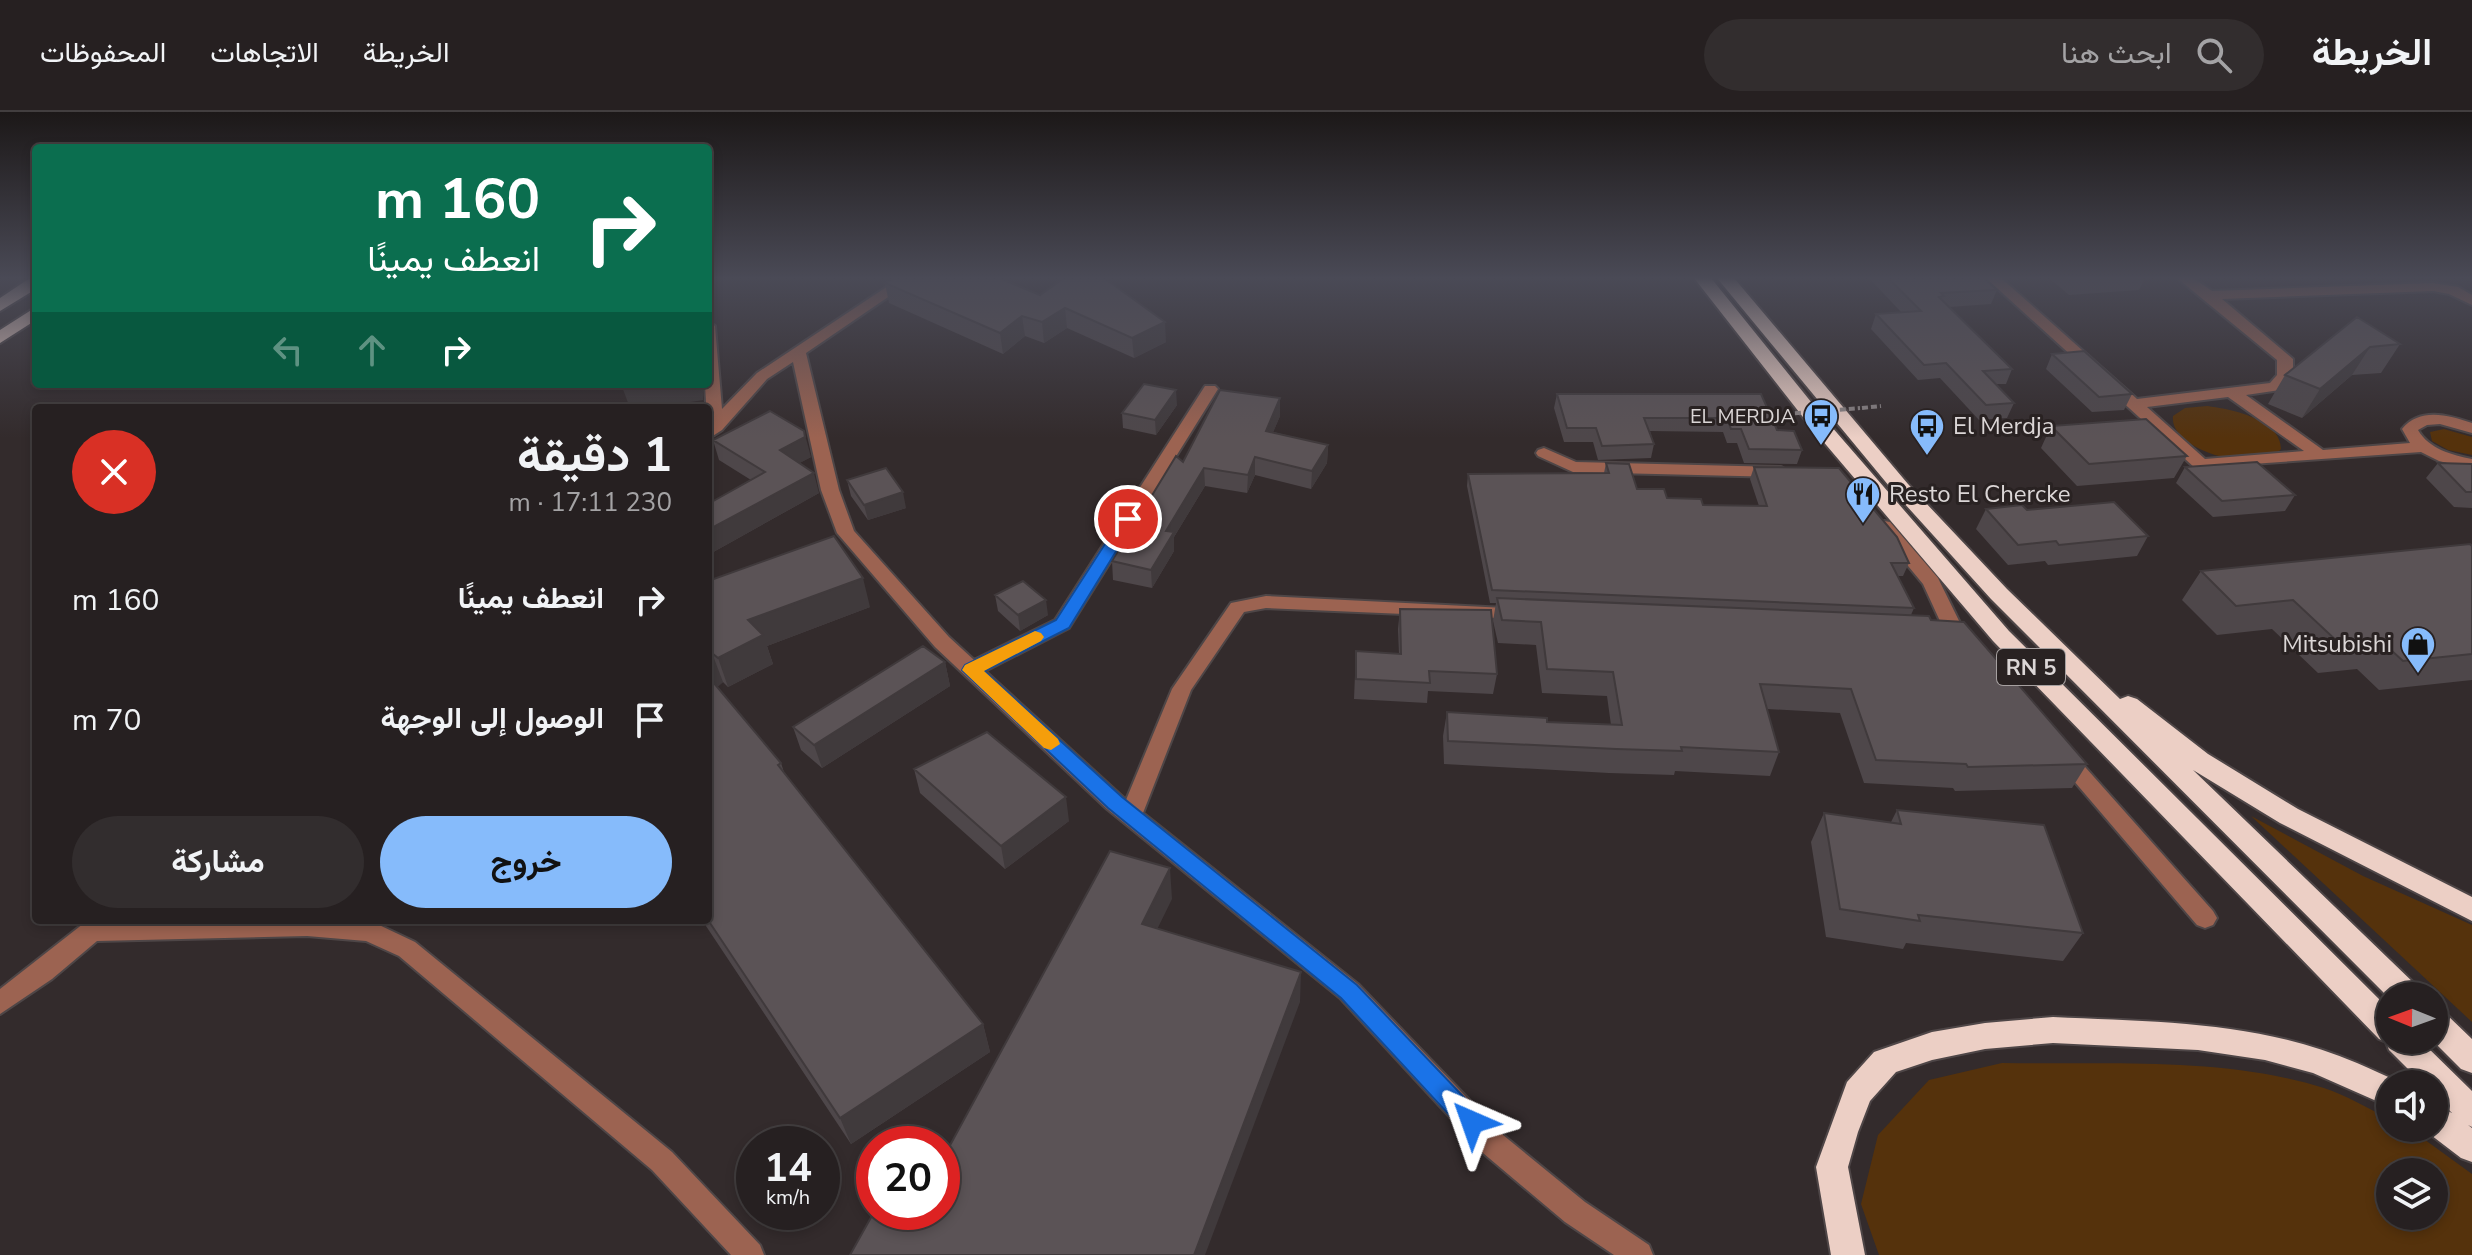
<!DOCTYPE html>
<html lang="ar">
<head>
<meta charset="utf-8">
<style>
  :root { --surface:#262021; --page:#322d2e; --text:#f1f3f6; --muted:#a4a3a5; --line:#423e3f; --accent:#86bbfb }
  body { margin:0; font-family:"Nunito Sans",Vazirmatn,sans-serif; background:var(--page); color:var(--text); direction:rtl; height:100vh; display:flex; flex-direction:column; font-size:30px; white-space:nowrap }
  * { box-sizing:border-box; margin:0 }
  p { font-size:26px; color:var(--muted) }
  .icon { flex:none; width:44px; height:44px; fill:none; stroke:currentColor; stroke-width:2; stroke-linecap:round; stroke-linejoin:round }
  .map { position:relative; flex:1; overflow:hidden; direction:ltr }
  .drawer { position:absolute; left:32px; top:292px; width:680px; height:520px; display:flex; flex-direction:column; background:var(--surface); border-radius:8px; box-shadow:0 4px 12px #0003,0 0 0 2px var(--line); direction:rtl }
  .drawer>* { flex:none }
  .hud { position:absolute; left:32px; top:32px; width:680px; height:244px; border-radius:8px; box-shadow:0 4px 12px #0003,0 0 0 2px var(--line); direction:rtl; background:#0b6e4f; color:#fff; overflow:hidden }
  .needle { width:52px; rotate:271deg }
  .fabs { position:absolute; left:2376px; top:870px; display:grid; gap:16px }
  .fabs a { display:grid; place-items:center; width:72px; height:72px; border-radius:50%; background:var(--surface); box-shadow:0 4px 12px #0003,0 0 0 2px var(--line); font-size:40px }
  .speed { position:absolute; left:736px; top:1014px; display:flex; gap:16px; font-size:40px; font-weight:700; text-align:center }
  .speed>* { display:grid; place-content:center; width:104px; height:104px; border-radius:50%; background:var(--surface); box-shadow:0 4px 12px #0003,0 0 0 2px var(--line); line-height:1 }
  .speed small { font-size:20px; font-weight:400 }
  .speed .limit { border:12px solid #d22; background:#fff; color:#111 }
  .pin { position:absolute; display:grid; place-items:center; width:68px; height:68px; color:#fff; margin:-34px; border:4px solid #fff; border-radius:50%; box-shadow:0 2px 8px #0007 }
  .me { position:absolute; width:88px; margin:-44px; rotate:317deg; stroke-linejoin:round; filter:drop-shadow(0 0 6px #0008) }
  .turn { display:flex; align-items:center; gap:28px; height:168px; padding:0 40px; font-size:36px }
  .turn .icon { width:104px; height:104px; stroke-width:2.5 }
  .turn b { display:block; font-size:56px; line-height:68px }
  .lanes { display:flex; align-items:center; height:76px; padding:0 40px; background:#0003; justify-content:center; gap:40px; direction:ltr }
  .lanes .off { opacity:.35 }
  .round { display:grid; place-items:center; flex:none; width:84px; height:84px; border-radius:42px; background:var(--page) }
  .head { display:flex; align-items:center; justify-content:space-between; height:136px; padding:0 40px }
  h1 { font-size:48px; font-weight:700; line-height:60px }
  .cta { display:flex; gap:16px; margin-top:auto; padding:16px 40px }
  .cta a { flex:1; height:92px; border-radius:48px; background:var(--accent); color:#111; font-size:32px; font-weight:700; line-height:92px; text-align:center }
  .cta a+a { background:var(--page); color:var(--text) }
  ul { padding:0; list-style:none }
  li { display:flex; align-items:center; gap:24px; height:120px; padding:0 40px }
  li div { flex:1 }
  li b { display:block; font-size:30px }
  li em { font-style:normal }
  header { display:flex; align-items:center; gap:48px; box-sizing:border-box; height:112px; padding:0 40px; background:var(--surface); border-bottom:2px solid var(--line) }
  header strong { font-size:38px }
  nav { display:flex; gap:44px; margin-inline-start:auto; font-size:28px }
  .search { width:560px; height:72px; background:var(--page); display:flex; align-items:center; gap:20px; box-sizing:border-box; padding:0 28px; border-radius:44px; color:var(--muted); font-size:30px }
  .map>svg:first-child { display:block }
</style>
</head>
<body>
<header>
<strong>الخريطة</strong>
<div class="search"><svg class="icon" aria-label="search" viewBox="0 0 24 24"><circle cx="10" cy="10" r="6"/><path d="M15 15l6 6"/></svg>ابحث هنا</div>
<nav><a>الخريطة</a><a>الاتجاهات</a><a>المحفوظات</a></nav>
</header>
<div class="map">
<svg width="2472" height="1143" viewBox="0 0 2472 1143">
  <rect width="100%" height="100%" fill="#332b2c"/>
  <path fill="#55320c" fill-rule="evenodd" d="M2207,294C2231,297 2281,307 2281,337L2276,342C2262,343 2245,347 2231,346C2212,345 2170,328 2173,304L2185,296Z
    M2444,317L2472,325V343L2448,338L2432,329L2430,320Z
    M2251,704L2363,764L2472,813V910Z
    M2002,951C2107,953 2222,944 2324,976C2346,983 2369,997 2390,1007V1016L2410,1017L2472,1062V1143H1879L1861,1092L1878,1023L1929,968ZM2434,1060V1104H2390V1060Z"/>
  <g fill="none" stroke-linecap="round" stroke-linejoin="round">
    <g stroke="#4e4647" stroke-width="4">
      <path id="minor" d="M900,166H916L806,241L839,378L854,419L949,525L974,548L1055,508L1205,274H1215L1218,277L1069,516L985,559L1126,688L1172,577L1231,491L1266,484L1528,497L1530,501L1528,505L1521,507L1266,496L1244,500L1191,578L1143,701L1358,872L1503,1023L1585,1090L1649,1133L1653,1143H1614L1565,1110L1483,1041L1340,886L1107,697L935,535L837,421L821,378L793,250L767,267L722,318L708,327L705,272H708V210L715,214L722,297L757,261Z
        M1986,166H2001L2137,287L2270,271L2277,263V248L2177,166H2193L2212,179L2433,171L2458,175L2472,183V193L2449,182L2433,179L2222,187L2293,247V264L2280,278L2246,283L2323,338L2410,331L2402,317C2420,295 2448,303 2472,311V321L2440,312L2427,313L2418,318C2429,337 2452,343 2472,347V357L2439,349L2421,340L2195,356ZM2228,285L2304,339L2205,347L2147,295Z
        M1544,336L1576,350L1781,355L1789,360L1781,365L1573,360L1538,344L1536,341L1538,338Z
        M1884,409L1890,410L1938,466L1963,517L1973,529L1970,534H1956L1945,520L1923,472L1875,414Z
        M2063,635L2070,638L2213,799L2217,806L2213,813L2205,816L2197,813L2056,648L2052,643L2056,638Z
        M88,808H354L377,812L415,830L672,1040L760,1133L764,1143H731L652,1058L399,844L366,829L307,824L97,829L52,867L0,902V877Z"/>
    </g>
    <g stroke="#4e4647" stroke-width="4">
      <path id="highway" d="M30,166H36V177L0,199V186Z
        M1694,166H1711L1824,306L2009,519L2390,898V928H2420L2472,979V1015L2468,1013L2472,1016V1050L2461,1046L2423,1017L2434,1016V992L2452,1001L2434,983V972H2423L2389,938L2386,930L2379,927L1993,529L1810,314Z
        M1717,166H1734L1908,372L2007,477L2120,587L2128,584L2137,587L2208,642L2298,697L2472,785V809L2280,711L2193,658L2418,875L2422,884H2390V887L1991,487L1894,380Z
        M36,195V208L0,231V218Z
        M2434,897L2445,901L2472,927V961L2461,957L2432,928Z
        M2053,905C2157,910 2260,909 2357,951C2372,958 2388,964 2402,972H2390V995L2313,961L2265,948L2198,938L2053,931L1985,937L1932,948L1896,960L1870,989L1858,1020L1848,1055L1865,1143H1831L1816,1055L1847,970L1874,940L1932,920L1985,911Z"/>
    </g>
    <path stroke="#898283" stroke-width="4" stroke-dasharray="6 3" stroke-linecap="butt" d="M1862,296L1881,294"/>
    <use href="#minor" fill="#9c6351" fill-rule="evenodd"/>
    <use href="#highway" fill="#eccfc5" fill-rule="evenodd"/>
    <path stroke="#898283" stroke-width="4" stroke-dasharray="6 3" stroke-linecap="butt" d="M1786,302L1860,296"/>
  </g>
  <path fill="#4e474a" d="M1869,166H1984L1997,178L1991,192L1949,195L2012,257L2006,272H1996L2014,291L2007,306L1979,308L1940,266L1918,268L1871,217L1876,202L1902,201Z
    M2049,166H2145L2139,178L2069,183Z
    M885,171L1040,183L1166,230L1134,246L1067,216L1044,231L1025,224L1003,242L889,191Z
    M2357,205L2400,232L2381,261L2352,263L2302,306L2268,292L2285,263Z
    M2052,242L2132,282L2124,298L2092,300L2046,257Z
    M1557,282H1761L1777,318L1802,338L1797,352L1744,351L1737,331H1727L1723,320L1650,319L1654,332L1651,346L1598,348L1593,330H1564L1554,296Z
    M1177,293L1156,323L1123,316L1122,301Z
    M1280,304L1273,320L1328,333L1327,351L1311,377L1255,363L1247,381L1205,374L1174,425V439L1152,476L1113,468L1112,449L1183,350Z
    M2051,314L2187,344L2174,366L2077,374L2041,336Z
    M713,328L811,345L799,351L819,381L708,443V392L751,368L719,348Z
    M1606,351L1637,377L1667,386L1703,393L1759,394L1750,367L1754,355L1909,451L1903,464H1898L1914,496L1911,503L1931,508L2087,652L2072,676L1955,679L1953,676L1864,671L1840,601L1767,597L1779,640L1770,664L1675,659L1674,663L1609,661L1444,652L1443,624L1447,600L1547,610L1611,613L1607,584L1542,581L1536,533L1498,531L1493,509L1496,491H1490L1467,374L1468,362L1604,361Z
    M2438,351L2472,352V396L2454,395L2426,366Z
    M2185,355L2295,383L2285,399L2213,405L2176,371Z
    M847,368L906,396L868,408L851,384Z
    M1986,397L2027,398L2148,424L2137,444L2048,453L2045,449L2008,453L1976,417Z
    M2472,434V568L2379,578L2357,557L2318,561L2272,517L2217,523L2182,488L2201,459Z
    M708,469L870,495L767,534L773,552L728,575L723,570L717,575L781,651L784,660L983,912L990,940L851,1032L702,808H708Z
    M995,483L1048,503L1020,519L998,499Z
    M1400,497L1497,562L1493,582L1428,579L1427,591L1354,587L1356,539L1399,542L1398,517Z
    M945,550L950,574L822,656L801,638L793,615Z
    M914,657L1069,709L1005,757L920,681Z
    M1897,698L2083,821L2063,849L1906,831L1903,837L1826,825L1811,730L1824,701L1891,710Z"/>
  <path fill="#403a3c" d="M1065,196L1067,216L1044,231L1042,210Z
    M1022,204L1025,224L1003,242L1000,221Z
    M1165,210L1166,230L1134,246L1132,226Z
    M2370,235L2352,263L2302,306L2320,277Z
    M621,272H703V288L654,296H630Z
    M1176,278L1177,293L1156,323L1155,308Z
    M1280,286V304L1266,337V319Z
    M804,319L811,345L785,359L780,338Z
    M1328,333L1327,351L1311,377L1312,359Z
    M1255,345V363L1247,381L1248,363Z
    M1204,356L1205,374L1174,425V439L1152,476L1151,458L1166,419Z
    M814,361L819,381L708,443V418Z
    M903,380L906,396L868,408L864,393Z
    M863,466L870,495L767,534L773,552L728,575L718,546L748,508Z
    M1046,488L1048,503L1020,519L1018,503Z
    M712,541L723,570L710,582L708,577V545Z
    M945,550L950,574L822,656L814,633Z
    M1066,685L1069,709L1005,757L1001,734Z
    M1170,756L1172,787L1145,842L1142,812Z
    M1301,860L1300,890L1205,1143H1194Z
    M983,912L990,940L851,1032L840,1006Z"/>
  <path fill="#5b5356" stroke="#403a3c" stroke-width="2" d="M895,166H999L1040,183L1064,166H1104L1165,210L1132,226L1065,196L1042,210L1022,204L1000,221L885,171Z
    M1888,166H1984L1997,178L1941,181L1944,184L1939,185L2012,257L1983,259L2014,291L1986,293L1946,251L1924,253L1876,202L1921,199Z
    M2357,205L2400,232L2370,235L2320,277L2285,263Z
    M2084,239L2132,282L2099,285L2052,242Z
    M1144,272L1176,278L1155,308L1122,301Z
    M1220,278L1280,286L1266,319L1328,333L1312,359L1255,345L1248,363L1204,356L1166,419L1174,420L1151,458L1112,449L1176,344L1183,350Z
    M1557,282H1761L1777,318L1794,319L1802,338L1749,337L1741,317H1731L1727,306H1644L1654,332L1602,334L1596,316H1567Z
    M770,299L804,319L805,325L780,338L814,361L708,418V392L765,360L713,328Z
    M2146,307L2187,344L2089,352L2051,314Z
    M2257,350L2295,383L2222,389L2185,355Z
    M1606,351L1629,352L1637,377H1664L1667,386L1701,387L1703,393L1767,394L1754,355L1839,356L1897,425L1909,451H1891L1914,496L1492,478L1468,362L1609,361Z
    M2438,351L2472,352V380H2466Z
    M886,356L903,380L864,393L847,368Z
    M2114,390L2148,424L2059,433L2056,429L2018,433L1986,397L2022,393L2027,398Z
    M834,424L863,466L748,508L763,523L718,546L712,541L708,545V469Z
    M2470,432L2472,434V542L2403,549L2380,528L2340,532L2293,488L2236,494L2201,459Z
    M1023,469L1046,488L1018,503L995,483Z
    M1497,486L1929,504L1931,508L1964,510L2087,652L1968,655L1966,652L1876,648L1851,577L1760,572L1779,640L1681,635L1682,639L1616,637L1448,629L1447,600L1547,606V610L1622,613L1613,560L1547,557L1541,510L1502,508Z
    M1400,497L1491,498L1497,562L1429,559L1430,571L1356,567V539L1401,542Z
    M923,534L945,550L814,633L793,615Z
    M708,564L781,651L778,653L983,912L840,1006L708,808Z
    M987,620L1066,685L1001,734L914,657Z
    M1897,698L2044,713L2083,821L1918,803L1920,809L1840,797L1824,701L1901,712Z
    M1110,739L1170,756L1142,812L1301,860L1194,1143H850L874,1100H942V1048Z"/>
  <linearGradient id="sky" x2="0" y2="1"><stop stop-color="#1c1818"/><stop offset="0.51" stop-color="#4a4a56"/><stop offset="1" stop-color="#4a4a56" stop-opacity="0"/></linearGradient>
  <rect width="2472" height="326" fill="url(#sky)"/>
  <path fill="#1a73e8" stroke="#114b97" stroke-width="2" d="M1128,403L1136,407L1069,516L984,559L1122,685L1357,873L1480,1002L1484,1010L1480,1018L1472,1021L1463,1018L1341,886L1108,696L962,558L965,553L1056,508L1123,404Z"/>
  <path fill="#f59e0b" d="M1035,519L1041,521L1044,525L1041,529L984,559L1058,627L1060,632L1051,638L1044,636L962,558L965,553Z"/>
  <defs>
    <g id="bus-pin" transform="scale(1.8)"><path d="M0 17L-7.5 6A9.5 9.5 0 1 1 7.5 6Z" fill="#86bbfb" stroke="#292222"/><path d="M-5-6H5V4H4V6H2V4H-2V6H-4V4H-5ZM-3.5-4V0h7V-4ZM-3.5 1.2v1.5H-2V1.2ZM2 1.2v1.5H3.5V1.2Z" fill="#111"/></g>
    <g id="restaurant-pin" transform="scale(1.8)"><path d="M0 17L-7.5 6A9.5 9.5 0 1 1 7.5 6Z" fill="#86bbfb" stroke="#292222"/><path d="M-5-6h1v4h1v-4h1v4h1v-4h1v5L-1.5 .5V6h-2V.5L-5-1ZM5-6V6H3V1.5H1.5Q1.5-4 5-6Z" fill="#111"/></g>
    <g id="shop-pin" transform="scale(1.8)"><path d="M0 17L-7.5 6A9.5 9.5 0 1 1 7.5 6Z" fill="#86bbfb" stroke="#292222"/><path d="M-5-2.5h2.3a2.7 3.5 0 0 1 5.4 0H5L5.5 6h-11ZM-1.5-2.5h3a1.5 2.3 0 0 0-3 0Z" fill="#111"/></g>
  </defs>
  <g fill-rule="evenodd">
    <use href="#bus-pin" x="1821" y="304"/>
    <use href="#bus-pin" x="1927" y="314"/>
    <use href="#restaurant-pin" x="1863" y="382"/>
    <use href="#shop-pin" x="2418" y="532"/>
  </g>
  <g text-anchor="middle" stroke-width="6" stroke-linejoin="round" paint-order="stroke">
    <g font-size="20" fill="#dbd6d6" stroke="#292222" text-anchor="end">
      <text x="1795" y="311">EL MERDJA</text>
    </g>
    <rect fill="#292222" stroke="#a6a0a0" stroke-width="2" x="1997" y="537" width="68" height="36" rx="6"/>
    <g font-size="22" font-weight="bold" fill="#dbd6d6">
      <text x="2031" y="563">RN 5</text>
    </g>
    <g font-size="24" fill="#dbd6d6" stroke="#292222" text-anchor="start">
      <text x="1953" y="322">El Merdja</text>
      <text x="1889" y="390">Resto El Chercke</text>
      <text x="2392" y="540" text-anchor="end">Mitsubishi</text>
    </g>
  </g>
</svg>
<div class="fabs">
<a><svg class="needle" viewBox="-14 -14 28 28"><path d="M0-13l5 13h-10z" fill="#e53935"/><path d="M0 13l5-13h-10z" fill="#a4a3a5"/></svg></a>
<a><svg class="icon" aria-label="sound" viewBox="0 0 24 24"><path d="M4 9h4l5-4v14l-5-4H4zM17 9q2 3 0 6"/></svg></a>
<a><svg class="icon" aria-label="layers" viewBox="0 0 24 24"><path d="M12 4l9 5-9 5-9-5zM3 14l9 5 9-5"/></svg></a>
</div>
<div class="speed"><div>14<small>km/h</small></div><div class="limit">20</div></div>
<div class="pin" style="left:1128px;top:407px;background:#d93025"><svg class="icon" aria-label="arrive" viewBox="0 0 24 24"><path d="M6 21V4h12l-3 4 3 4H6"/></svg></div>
<svg class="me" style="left:1472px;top:1010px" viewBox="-20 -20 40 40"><path d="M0-17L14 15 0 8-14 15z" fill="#1a73e8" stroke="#fff" stroke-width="4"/></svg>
<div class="hud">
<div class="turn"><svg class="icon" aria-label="right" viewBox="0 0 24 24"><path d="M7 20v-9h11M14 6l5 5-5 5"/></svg><div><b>160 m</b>انعطف يمينًا</div></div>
<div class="lanes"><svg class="icon off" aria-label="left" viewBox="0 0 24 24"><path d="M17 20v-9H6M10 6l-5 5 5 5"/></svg><svg class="icon off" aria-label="ahead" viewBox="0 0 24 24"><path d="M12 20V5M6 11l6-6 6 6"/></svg><svg class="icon" aria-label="right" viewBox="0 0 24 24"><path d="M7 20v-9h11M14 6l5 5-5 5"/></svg></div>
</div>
<section class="drawer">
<div class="head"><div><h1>1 دقيقة</h1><p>230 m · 17:11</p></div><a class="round" style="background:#d93025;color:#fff"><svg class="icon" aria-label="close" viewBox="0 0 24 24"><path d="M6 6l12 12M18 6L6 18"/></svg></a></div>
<ul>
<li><svg class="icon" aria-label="right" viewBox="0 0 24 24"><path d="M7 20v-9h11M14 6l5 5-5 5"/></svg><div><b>انعطف يمينًا</b></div><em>160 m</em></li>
<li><svg class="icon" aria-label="arrive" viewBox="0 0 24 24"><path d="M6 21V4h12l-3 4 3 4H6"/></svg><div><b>الوصول إلى الوجهة</b></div><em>70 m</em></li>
</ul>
<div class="cta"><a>خروج</a><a>مشاركة</a></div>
</section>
</div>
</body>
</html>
